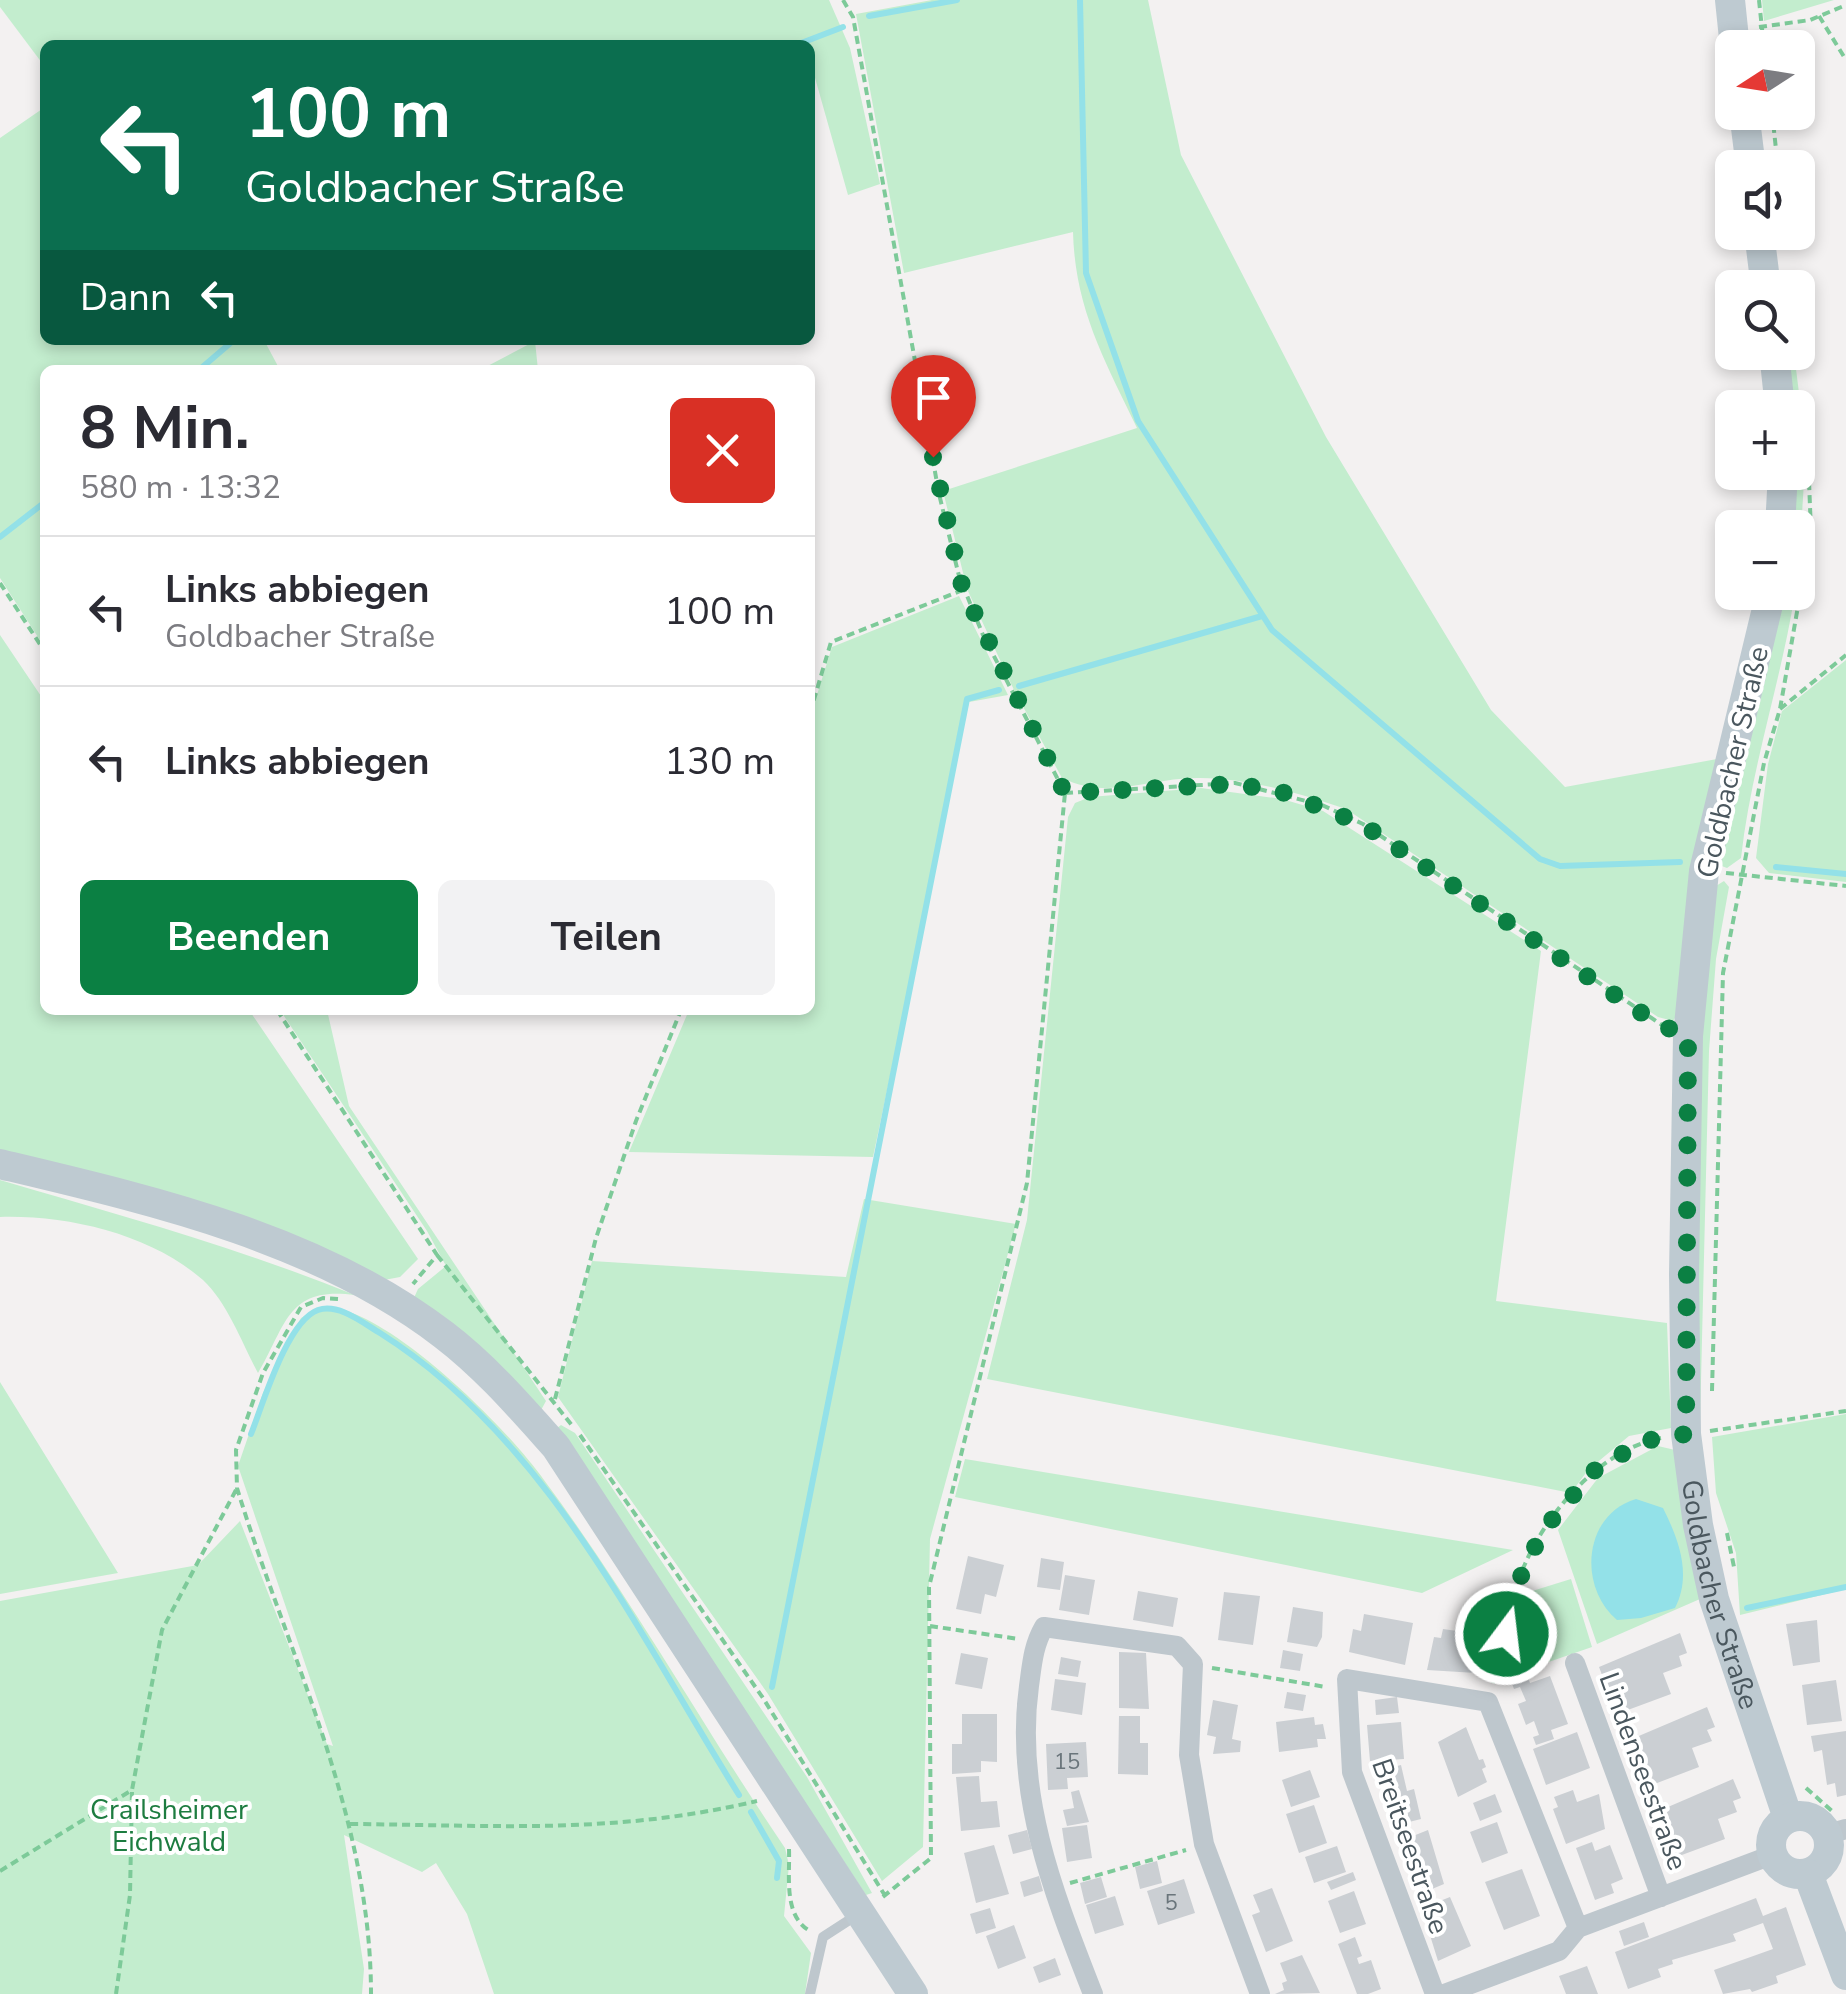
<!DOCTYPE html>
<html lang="de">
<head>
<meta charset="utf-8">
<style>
  :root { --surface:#fff; --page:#f2f2f3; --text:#2b2b33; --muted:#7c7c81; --line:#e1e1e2; --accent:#0b8043 }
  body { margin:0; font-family:"Nunito Sans",sans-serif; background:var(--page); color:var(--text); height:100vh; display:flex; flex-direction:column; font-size:38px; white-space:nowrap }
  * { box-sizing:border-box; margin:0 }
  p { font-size:32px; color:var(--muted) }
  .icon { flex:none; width:55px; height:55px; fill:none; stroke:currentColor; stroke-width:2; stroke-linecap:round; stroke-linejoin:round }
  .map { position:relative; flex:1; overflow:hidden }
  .drawer { position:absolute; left:40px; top:365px; width:775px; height:650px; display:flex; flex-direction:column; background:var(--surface); border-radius:15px; box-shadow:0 5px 15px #0003 }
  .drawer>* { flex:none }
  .top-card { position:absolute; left:40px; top:40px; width:775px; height:305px; border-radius:15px; box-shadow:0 5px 15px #0003; background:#0b6e4f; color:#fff; overflow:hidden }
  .needle { width:65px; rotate:258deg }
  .fabs { position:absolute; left:1715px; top:30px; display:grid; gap:20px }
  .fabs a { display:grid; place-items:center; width:100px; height:100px; border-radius:15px; background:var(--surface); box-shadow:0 5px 15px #0003; font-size:50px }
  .pin { position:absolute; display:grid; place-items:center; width:85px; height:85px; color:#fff; margin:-102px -42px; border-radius:50% 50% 50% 0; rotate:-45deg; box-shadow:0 0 10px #0007 }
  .pin .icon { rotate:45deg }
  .me { position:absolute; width:110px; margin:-55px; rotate:15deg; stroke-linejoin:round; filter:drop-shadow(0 0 8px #0008) }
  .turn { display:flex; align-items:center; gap:35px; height:210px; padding:0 40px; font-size:45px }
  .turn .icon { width:130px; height:130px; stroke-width:2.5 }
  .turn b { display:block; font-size:70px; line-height:85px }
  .then { display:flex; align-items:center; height:95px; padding:0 40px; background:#0003; gap:20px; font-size:38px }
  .round { display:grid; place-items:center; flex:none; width:105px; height:105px; border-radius:15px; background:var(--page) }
  .head { display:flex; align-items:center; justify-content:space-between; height:170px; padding:0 40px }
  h1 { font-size:60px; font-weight:700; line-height:75px }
  .primary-button { display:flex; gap:20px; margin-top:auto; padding:20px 40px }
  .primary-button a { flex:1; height:115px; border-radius:15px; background:var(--accent); color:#fff; font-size:40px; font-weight:700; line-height:115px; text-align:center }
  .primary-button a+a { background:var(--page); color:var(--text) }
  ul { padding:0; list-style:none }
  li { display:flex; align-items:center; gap:30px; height:150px; padding:0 40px; border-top:2px solid var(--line) }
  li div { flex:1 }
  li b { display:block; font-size:38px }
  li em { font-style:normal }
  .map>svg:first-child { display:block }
</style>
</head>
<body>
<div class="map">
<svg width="1846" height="1994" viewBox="0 0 1846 1994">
  <rect width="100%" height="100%" fill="#f3f1f1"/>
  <path fill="#c3edce" d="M0,0H829L850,48L880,184L848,195L810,60V45H45V67L0,7Z
    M932,0H1148L1181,155L1326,437L1491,710L1565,787L1717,759L1679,1012L1673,1021L1658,1017L1346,809C1298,793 1252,779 1200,778C1151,777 1109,801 1062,778L1014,690L967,589L943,491L1137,428C1105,361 1075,309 1073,232L904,273L856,14Z
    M1762,0H1834L1764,21Z
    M45,107V340H264L280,370H45V648L0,578V138Z
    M535,341L538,370H480Z
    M1781,353H1794L1806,449L1798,579V528L1788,527L1798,472V408L1787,407Z
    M1780,593H1795C1781,682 1751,768 1741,858L1727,868L1719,865Z
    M959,596L1008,695L969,702L873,1157L629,1152L689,1010H810V717L832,647Z
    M0,635L45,702V1010H249L418,1259L400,1277L379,1281L0,1152Z
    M1846,660V882L1769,873L1756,858L1768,764L1782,711Z
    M1201,788L1282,799L1323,811L1541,951L1496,1301L1667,1323L1671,1428L1629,1436L1588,1470L1571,1493L987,1379L1027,1220L1068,817L1075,803L1090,797Z
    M1724,881L1729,887L1716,959L1709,1051L1700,1422L1690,1243L1711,889Z
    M280,1010H327L349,1106L546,1401L540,1412L413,1300L418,1289L446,1266L427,1231Z
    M0,1180C120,1215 239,1248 355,1295C287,1286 287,1324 258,1373C243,1345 227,1302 203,1280C150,1234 68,1215 0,1217Z
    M864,1199L1016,1224L930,1539L923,1847L882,1881L768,1694L558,1397L592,1261L846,1277Z
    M323,1306C388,1308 506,1427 544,1480C631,1597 703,1727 785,1848L789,1865L784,1916L811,1953L805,1994H494L467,1914L436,1863L422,1872L344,1835L364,1969L362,1994H0V1601L198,1565L240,1521L327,1744L333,1746L238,1466L263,1393L301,1318Z
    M0,1382L118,1573L0,1594Z
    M1846,1414V1589L1740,1615L1736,1553L1716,1493L1712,1437Z
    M561,1425L575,1433L807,1777L872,1893L866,1895L557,1428Z
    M1658,1446L1675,1450L1700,1599L1597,1644L1558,1530L1598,1478Z
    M965,1459L1513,1550L1422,1593L955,1497Z
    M1571,1579L1592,1647L1508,1676L1529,1592Z"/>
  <path fill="#93e1e8" d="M1636,1499L1663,1508C1679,1540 1692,1575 1675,1608L1641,1618L1617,1620C1577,1586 1584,1514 1636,1499Z"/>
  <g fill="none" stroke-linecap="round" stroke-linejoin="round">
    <path stroke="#93e1e8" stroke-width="6" d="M1080,0L1086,273L1138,421L1272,630L1540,859L1560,866L1680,862
      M869,16L957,0
      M796,45L843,27
      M199,370L234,340
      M0,537L45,502
      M1019,686L1262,616
      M1776,867L1846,874
      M251,1434C263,1404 287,1321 318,1310C339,1303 363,1323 380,1333C547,1438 637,1632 739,1795
      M1747,1608L1846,1587
      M772,1687L967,699L999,690
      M751,1812L779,1861L777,1878"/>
  </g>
  <path fill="#cbcfd3" d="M968,1556L1004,1565L996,1597L985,1594L981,1614L956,1609Z
    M1041,1558L1064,1562L1060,1590L1037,1587Z
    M1065,1575L1095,1580L1089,1615L1059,1610Z
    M1138,1591L1178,1598L1173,1627L1133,1620Z
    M1224,1592L1260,1596L1253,1645L1218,1640Z
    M1293,1607L1323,1612L1322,1637L1317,1647L1287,1642Z
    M1364,1614L1413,1623L1405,1665L1349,1652L1353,1629L1361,1631Z
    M1817,1620L1820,1662L1793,1666L1786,1624Z
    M1458,1626L1478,1629L1477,1635L1483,1636L1476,1673L1427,1670L1434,1637L1441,1638L1443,1629L1457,1631Z
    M1680,1633L1687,1653L1679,1656L1682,1666L1663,1673L1671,1694L1617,1714L1599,1667Z
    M1283,1650L1303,1654L1300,1671L1280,1668Z
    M1119,1652L1146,1653L1149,1709L1119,1708Z
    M961,1653L988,1658L982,1689L955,1684Z
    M1061,1657L1081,1661L1078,1677L1058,1674Z
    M1527,1675L1530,1683L1550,1676L1568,1724L1551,1730L1554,1739L1536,1745L1533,1737L1539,1735L1534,1721L1526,1725L1518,1704L1526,1701L1520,1687L1514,1689L1511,1681Z
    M1055,1679L1086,1683L1082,1715L1051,1710Z
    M1836,1680L1842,1721L1807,1725L1802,1685Z
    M1287,1692L1306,1695L1303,1711L1284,1708Z
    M1397,1697L1399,1713L1376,1715L1375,1700Z
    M1213,1700L1238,1705L1232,1739L1241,1741L1240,1752L1213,1754L1216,1737L1207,1735Z
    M1707,1707L1715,1727L1707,1730L1712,1741L1692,1748L1699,1767L1644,1788L1627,1741Z
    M962,1714H997V1762L981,1761V1772L952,1774V1744H962Z
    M1119,1716H1140V1743H1148V1775L1118,1774Z
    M1314,1717L1315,1725L1323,1724L1326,1739H1317L1318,1747L1279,1752L1276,1722Z
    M1401,1722L1404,1759L1370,1761L1367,1725Z
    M1466,1727L1479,1760L1483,1759L1486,1767L1482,1769L1487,1782L1458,1797L1438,1742Z
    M1846,1731V1795L1837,1797L1835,1783L1827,1785L1822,1750L1814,1752L1811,1736Z
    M1577,1732L1590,1768L1546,1785L1533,1749Z
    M1086,1742L1088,1777L1067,1778L1068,1789L1048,1790L1046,1744Z
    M1401,1765L1407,1791L1414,1789L1421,1819L1393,1826L1381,1770Z
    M1310,1770L1320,1797L1291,1807L1282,1780Z
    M979,1776L981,1802L997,1801L1000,1827L961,1831L956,1777Z
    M1733,1779L1741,1798L1733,1801L1737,1812L1718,1819L1725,1839L1671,1859L1654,1813Z
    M1079,1790L1089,1822L1067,1826L1063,1810L1074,1808L1071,1792Z
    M1573,1790L1577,1802L1599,1794L1605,1829L1566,1844L1553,1809L1558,1807L1554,1797Z
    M1495,1794L1502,1812L1480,1821L1473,1803Z
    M1314,1805L1327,1843L1299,1853L1286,1814Z
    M1497,1822L1508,1853L1482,1863L1470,1832Z
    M1087,1825L1092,1858L1067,1862L1062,1828Z
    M1027,1830L1032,1849L1013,1854L1008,1835Z
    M1428,1830L1444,1884L1420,1894L1403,1840Z
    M1592,1842L1595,1851L1610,1845L1623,1879L1611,1884L1614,1893L1595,1900L1576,1848Z
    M994,1845L1009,1894L976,1903L964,1853Z
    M1337,1846L1346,1872L1314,1883L1305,1857Z
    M1157,1861L1162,1883L1140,1889L1135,1867Z
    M1522,1869L1540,1916L1504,1930L1485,1882Z
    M1353,1872L1356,1880L1331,1890L1327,1882Z
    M1039,1876L1043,1891L1024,1897L1020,1882Z
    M1101,1877L1107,1897L1085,1904L1080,1883Z
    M1184,1879L1195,1913L1158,1925L1147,1891Z
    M1272,1888L1293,1941L1266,1952L1252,1915L1260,1912L1253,1895Z
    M1354,1891L1366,1924L1340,1933L1328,1901Z
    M1115,1896L1124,1925L1095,1934L1086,1905Z
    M1450,1897L1471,1946L1438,1961L1429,1932L1436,1923L1430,1905Z
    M1756,1898L1763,1916L1786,1907L1806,1965L1776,1976L1778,1983L1752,1992L1750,1989L1723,1994L1714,1970L1773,1949L1763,1923L1733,1934L1736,1941L1672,1960L1673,1964L1658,1969L1661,1977L1628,1989L1615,1952Z
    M990,1908L996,1928L976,1934L970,1914Z
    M1644,1922L1649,1937L1624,1946L1619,1931Z
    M1014,1925L1026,1958L998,1969L986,1936Z
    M1355,1937L1362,1956L1357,1958L1359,1964L1371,1960L1381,1989L1368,1994H1357L1338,1944Z
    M1302,1955L1320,1993L1275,1994L1284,1990L1282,1983L1287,1981L1280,1963Z
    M1055,1958L1061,1975L1039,1983L1033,1967Z
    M1587,1966L1598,1994H1566L1559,1976Z"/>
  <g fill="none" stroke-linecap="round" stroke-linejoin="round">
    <path stroke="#7dca99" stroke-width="4" stroke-dasharray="8 5" stroke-linecap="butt" d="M843,0L853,17L939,494L959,576L983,635L1065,793L1027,1183L929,1587L931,1858L879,1900
      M1759,0L1764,48
      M1819,16L1846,60
      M1759,27L1810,20L1846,5
      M1772,112L1778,168
      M1798,331L1799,346
      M0,583L45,652
      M1780,709L1846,655
      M810,713L831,642L963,590
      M1065,793L1235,783L1322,805L1363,824L1665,1027
      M1726,873L1846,886
      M277,1010L437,1255L413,1284
      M437,1255L574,1428
      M338,1299L323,1298L301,1307L263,1373L236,1450L237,1488C288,1655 371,1816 371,1994
      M1712,1391L1723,973L1764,763L1780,709L1811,532L1806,405
      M555,1399L596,1238L636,1121L681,1010
      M1710,1431L1846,1411
      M580,1435L763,1698L884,1894
      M1727,1533L1734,1567
      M930,1626L1019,1639
      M1212,1668L1326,1687
      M1493,1683C1503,1645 1509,1600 1525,1564C1548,1511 1602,1449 1661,1438
      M1806,1788L1832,1811
      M350,1824C495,1825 613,1835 757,1801
      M789,1849C790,1876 783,1916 810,1931
      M0,1871L132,1790L162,1630L237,1488
      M1070,1883L1186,1850
      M116,1994L130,1895L132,1790"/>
    <path stroke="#bec7cd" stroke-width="10" d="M810,1994L823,1937L857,1915"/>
    <path stroke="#bec7cd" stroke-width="20" d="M1575,1663L1661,1897
      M1828,1834L1846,1829
      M1093,1994C1054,1894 1014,1795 1029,1686C1032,1665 1033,1646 1044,1627L1177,1646L1193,1664L1189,1755L1204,1844L1260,1994
      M1435,1994L1352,1772L1347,1679L1488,1702L1578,1928
      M1444,1994L1559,1951L1578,1928L1772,1855"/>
    <g stroke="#becad1" stroke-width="30">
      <path d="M1730,0L1735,48"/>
      <path d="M1744,112L1751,168"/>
      <path d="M1759,232L1766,288"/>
      <path d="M1774,352L1780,408"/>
      <path d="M1780,528L1783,472"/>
      <path id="s1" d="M1771,592L1704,871L1688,1036L1684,1274L1686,1434L1698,1525L1714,1599L1788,1818"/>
      <path d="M0,1164C151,1200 318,1238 444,1335C486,1367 521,1408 556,1447L913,1994"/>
      <circle cx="1800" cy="1845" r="29"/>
      <path d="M1808,1874L1846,1975"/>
    </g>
  </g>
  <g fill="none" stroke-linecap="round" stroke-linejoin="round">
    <path stroke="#0b8043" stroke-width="18" stroke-dasharray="0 32.4" d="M933,457L963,590L1065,793L1235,784L1282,792L1362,824L1658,1024L1688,1036L1686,1434L1644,1441L1595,1470L1550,1522L1524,1565L1506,1634"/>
  </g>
  <g text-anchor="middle" stroke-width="8" stroke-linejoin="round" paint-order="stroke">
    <g font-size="22" fill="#6a757b">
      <text x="1067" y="1769">15</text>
      <text x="1171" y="1910">5</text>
    </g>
    <g font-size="28" fill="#4a575e" stroke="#fff">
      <text transform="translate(1732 762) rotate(-77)" y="10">Goldbacher Straße</text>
      <text dy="10" stroke="none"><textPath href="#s1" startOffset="1015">Goldbacher Straße</textPath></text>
      <text transform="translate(1644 1771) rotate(70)" y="10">Lindenseestraße</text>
      <text transform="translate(1411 1846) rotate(71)" y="10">Breitseestraße</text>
    </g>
    <g font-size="28" fill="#1d7c40" stroke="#fff">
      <text x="169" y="1819">Crailsheimer<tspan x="169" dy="32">Eichwald</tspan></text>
    </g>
  </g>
</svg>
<div class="fabs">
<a><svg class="needle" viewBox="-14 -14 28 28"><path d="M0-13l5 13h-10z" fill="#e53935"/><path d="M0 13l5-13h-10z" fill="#7c7c81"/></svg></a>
<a><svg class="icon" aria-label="sound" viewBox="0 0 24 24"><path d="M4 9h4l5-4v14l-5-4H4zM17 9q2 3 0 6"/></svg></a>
<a><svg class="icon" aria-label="search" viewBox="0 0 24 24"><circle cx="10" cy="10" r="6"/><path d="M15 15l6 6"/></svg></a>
<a>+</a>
<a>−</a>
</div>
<div class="pin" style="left:933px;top:457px;background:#d93025"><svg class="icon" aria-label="arrive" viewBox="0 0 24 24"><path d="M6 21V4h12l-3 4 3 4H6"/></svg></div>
<svg class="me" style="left:1506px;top:1634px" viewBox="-20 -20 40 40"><circle r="17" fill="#0b8043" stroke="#fff" stroke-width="3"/><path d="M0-11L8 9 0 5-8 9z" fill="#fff"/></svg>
<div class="top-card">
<div class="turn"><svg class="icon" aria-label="left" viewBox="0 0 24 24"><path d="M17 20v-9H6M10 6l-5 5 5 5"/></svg><div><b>100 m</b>Goldbacher Straße</div></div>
<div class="then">Dann<svg class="icon" aria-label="left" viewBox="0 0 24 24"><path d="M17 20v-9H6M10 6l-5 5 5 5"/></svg></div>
</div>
<section class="drawer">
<div class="head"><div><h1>8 Min.</h1><p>580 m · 13:32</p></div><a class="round" style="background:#d93025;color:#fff"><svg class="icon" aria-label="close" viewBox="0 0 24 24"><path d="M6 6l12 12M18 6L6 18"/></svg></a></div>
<ul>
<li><svg class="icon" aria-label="left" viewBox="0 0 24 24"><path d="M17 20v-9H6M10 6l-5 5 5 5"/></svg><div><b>Links abbiegen</b><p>Goldbacher Straße</p></div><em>100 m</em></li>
<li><svg class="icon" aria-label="left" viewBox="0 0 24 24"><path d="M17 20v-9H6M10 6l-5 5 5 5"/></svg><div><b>Links abbiegen</b></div><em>130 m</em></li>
</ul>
<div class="primary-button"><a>Beenden</a><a>Teilen</a></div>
</section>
</div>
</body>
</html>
